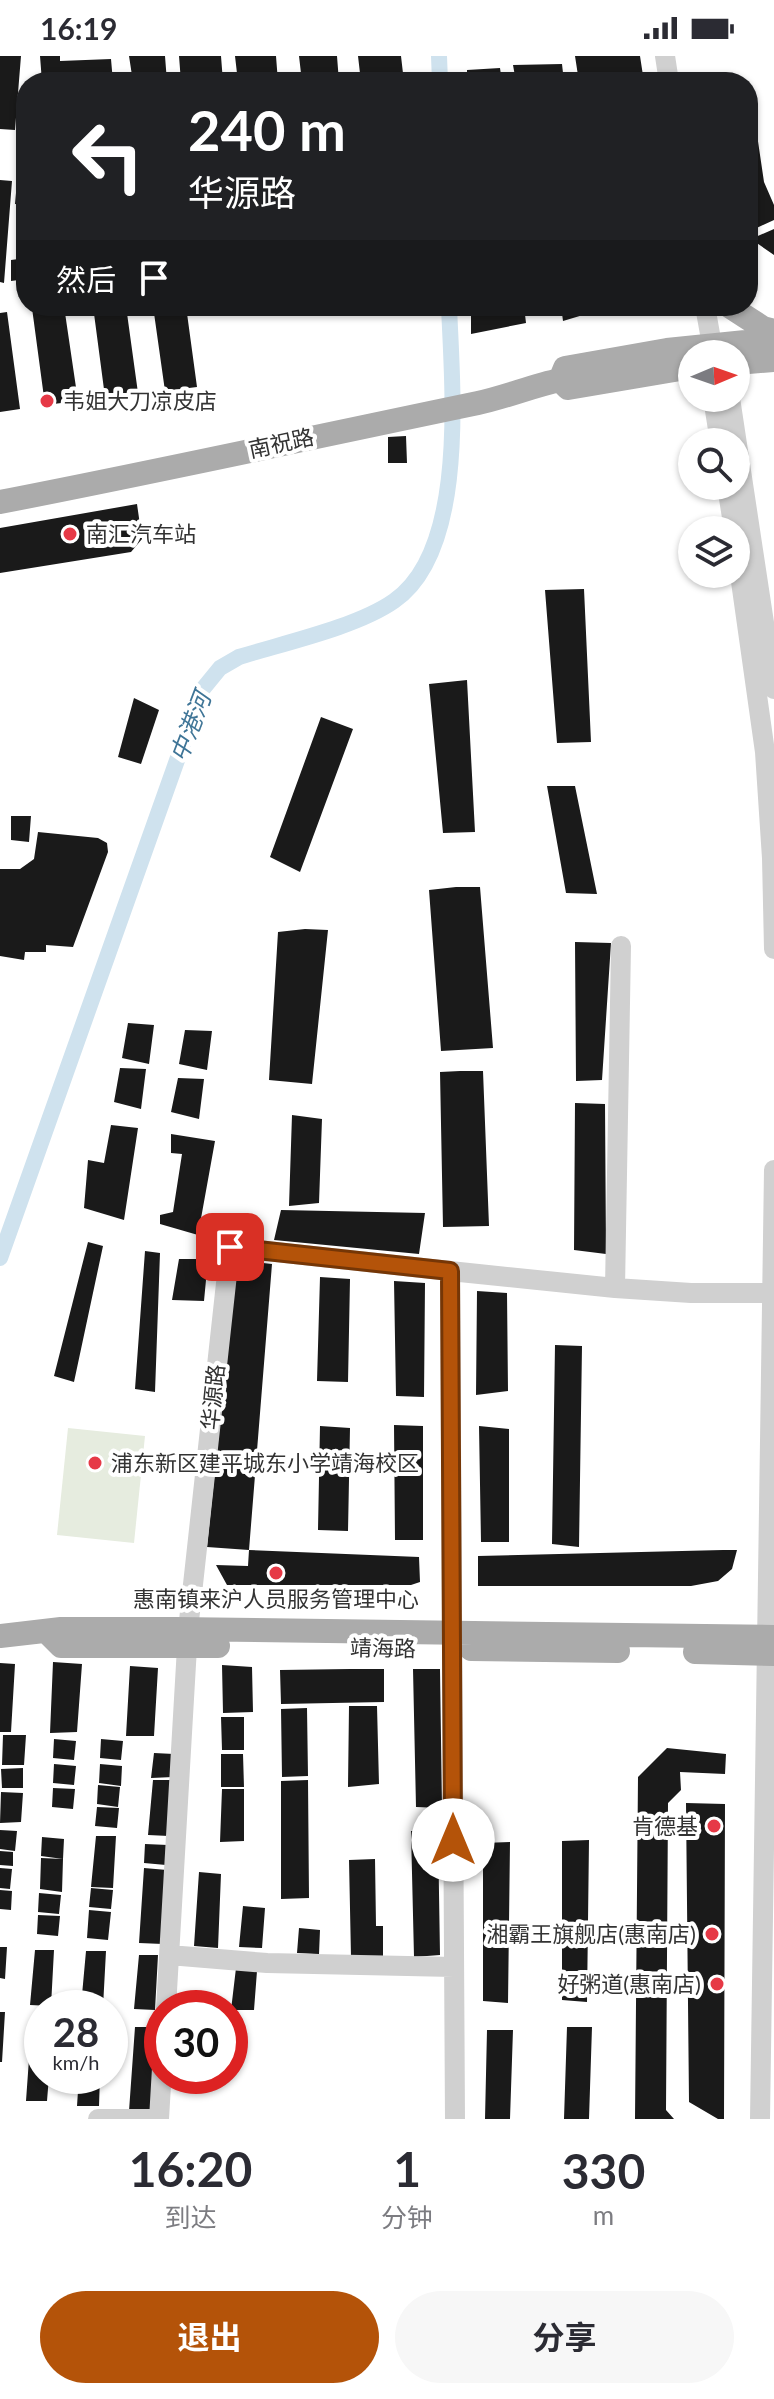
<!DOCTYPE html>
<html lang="zh">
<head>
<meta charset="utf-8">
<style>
  :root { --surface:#fff; --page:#f7f7f7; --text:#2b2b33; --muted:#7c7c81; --accent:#b45309 }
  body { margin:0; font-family:Lato,"Noto Sans SC",sans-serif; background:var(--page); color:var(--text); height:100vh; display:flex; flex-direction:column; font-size:30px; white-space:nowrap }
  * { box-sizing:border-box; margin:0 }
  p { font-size:26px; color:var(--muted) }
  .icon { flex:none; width:44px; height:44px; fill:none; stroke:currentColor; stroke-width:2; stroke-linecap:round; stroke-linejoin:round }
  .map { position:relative; height:2063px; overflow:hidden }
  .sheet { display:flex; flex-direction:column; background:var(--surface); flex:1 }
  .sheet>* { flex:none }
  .guide { position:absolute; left:16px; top:16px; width:742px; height:244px; border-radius:32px; box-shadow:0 2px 6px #0004; background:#202124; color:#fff; overflow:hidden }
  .needle { width:52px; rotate:88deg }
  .controls { position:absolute; left:678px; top:284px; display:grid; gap:16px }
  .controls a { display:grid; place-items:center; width:72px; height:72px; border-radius:50%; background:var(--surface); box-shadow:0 2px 6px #0004; font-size:40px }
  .speed { position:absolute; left:24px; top:1934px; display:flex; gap:16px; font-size:40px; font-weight:700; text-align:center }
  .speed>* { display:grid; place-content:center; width:104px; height:104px; border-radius:50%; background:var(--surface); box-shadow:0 2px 6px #0004; line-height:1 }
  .speed small { font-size:20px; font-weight:400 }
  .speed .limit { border:12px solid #d22; background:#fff; color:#111 }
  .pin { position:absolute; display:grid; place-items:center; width:68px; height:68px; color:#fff; margin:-34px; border-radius:16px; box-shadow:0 4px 12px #0006 }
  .me { position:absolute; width:88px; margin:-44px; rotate:0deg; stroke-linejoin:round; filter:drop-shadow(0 0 6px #0008) }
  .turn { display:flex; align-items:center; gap:28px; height:168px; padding:0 40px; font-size:36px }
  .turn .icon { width:104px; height:104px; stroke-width:2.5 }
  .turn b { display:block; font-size:56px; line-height:68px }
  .then { display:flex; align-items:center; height:76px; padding:0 40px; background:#0003; gap:16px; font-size:30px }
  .eta { display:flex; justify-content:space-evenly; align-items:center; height:136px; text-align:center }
  .eta b { font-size:48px; font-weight:700; line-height:56px }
  .button { display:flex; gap:16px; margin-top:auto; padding:16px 40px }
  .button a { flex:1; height:92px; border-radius:48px; background:var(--accent); color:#fff; font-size:32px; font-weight:700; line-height:92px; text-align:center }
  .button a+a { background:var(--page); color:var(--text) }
  .status { display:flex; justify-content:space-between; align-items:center; height:56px; padding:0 40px; background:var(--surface); direction:ltr }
  .status svg { height:22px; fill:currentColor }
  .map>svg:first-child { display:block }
</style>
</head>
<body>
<div class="status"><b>16:19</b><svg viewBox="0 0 49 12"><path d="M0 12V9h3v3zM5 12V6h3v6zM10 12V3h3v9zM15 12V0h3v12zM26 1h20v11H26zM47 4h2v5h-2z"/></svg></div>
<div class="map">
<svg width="774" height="2063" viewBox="0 0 774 2063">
  <rect width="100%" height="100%" fill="#fff"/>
  <path fill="#e6ecdf" d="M68,1372L145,1380L134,1487L57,1479Z"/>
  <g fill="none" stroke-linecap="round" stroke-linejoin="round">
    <path stroke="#cfe2ee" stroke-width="16" d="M439,0L440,26
      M0,1202L202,634L220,612L239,601C284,587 357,571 394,545C468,494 452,329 449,250"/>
  </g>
  <path fill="#1a1a1a" d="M0,0H21L15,74L0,73Z
    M40,0H60V5L111,3L113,26H94V24L42,26Z
    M129,0H165L167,26H133Z
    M179,0H221L223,26H181Z
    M235,0H276L278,26H238Z
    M299,0H337L339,26H302Z
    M358,0H401L404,26H361Z
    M575,0H640L644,26H579Z
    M562,8L564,26H516L513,9Z
    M500,12L502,26H467V14Z
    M751,38L764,126L774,149V164L748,176V39Z
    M24,48H26V149L15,148Z
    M0,124L12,125L4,227L0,226Z
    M774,173V199L751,183Z
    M26,202V223L11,225V204Z
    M46,250H64L78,345L45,349L32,252Z
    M93,250H126L138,337L105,341Z
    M153,250H186L197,331L165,335Z
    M471,250H524L526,267L471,278Z
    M561,250H603V253L563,265Z
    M7,256L20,353L0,356V257Z
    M406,380L407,407H388V381Z
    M137,448L142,483L131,496L0,517V472Z
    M584,533L591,686L557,687L545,534Z
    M467,624L475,776L443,777L429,628Z
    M134,642L159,654L141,708L118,701Z
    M321,661L353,673L300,816L270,801Z
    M547,730H575L597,838L566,837Z
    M11,760H31L29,786L11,784Z
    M38,776L98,782L107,787L108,796L73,891L46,889V896H25L24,904L0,900V813H20L34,803Z
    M456,831H480L493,992L441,995L429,834Z
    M305,873L328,874L312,1028L269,1024L278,876Z
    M575,886L611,887L602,1024L576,1025Z
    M128,967L154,969L149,1008L122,1002Z
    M185,974L212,975L207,1014L179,1008Z
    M120,1012L146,1013L141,1053L114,1046Z
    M460,1015H483L489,1170L443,1171L440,1016Z
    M178,1022L204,1023L199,1063L171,1056Z
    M575,1047L605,1048L606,1198L574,1194Z
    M292,1059L322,1063L319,1147L289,1150Z
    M111,1069L138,1072L124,1164L84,1152L88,1104L104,1107Z
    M171,1078L215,1085L198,1179L160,1168V1159L173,1156L182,1098L171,1097Z
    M281,1154L425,1157L419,1198L274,1184Z
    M88,1186L103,1190L74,1326L54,1320Z
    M145,1195L160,1197L155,1336L135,1333Z
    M179,1203H208L204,1245L172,1244Z
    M237,1204L272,1208L249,1494L207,1491Z
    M320,1221L350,1223L348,1326L317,1325Z
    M394,1225L425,1227L424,1341L396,1340Z
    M477,1235L507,1237L508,1335L476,1339Z
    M555,1289L582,1290L579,1491L552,1488Z
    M394,1369L423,1370V1484H395Z
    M320,1370L350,1372L348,1475L318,1474Z
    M479,1370L509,1373V1486H481Z
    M249,1494L419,1501L420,1526L411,1529H227L216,1509L248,1510Z
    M723,1494H737L732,1513L718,1525L691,1530H478V1500Z
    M53,1606L82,1608L77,1676L50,1677Z
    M0,1607L15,1608L11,1676H0Z
    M222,1609L252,1611L253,1656L223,1657Z
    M130,1610L158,1612L154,1680H126Z
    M350,1613H384V1646L281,1648L280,1614Z
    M413,1613H440L442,1752L416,1751Z
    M349,1650H377L379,1728L348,1731Z
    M307,1652L308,1720L282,1721L281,1653Z
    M221,1661H244V1694H222Z
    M3,1679H26L24,1709H2Z
    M54,1683L76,1685L74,1704L53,1702Z
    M101,1683L123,1685L121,1704L100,1702Z
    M667,1692L726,1698L725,1718L680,1716L681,1734L668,1747L666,2054L674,2063H635L638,1721Z
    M154,1697L174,1698L173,1721L151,1722Z
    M221,1698H243L244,1731H221Z
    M54,1708L76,1710L74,1729L53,1727Z
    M100,1708L122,1710L121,1730L99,1727Z
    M23,1712V1732H2L1,1713Z
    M153,1724H173L169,1780L148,1779Z
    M308,1724L309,1842L281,1843V1725Z
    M98,1729L120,1731L118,1751L97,1748Z
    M53,1732L75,1733L73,1753L52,1751Z
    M222,1733H244V1785L220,1786Z
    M1,1736L23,1737L21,1766L0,1767Z
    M686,1747L725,1748L724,2063H718L689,2046Z
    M97,1751L119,1752L117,1772L95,1770Z
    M0,1774L17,1775L15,1795L0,1793Z
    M411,1775H438L440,1899L414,1901Z
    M96,1780H116L113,1832L91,1831Z
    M42,1781L64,1783L63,1803L41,1800Z
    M589,1784L587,1946L562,1944V1785Z
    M510,1786L508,1947L483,1945V1787Z
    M145,1788L168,1789L166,1809L144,1807Z
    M0,1795L13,1796V1810L0,1809Z
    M41,1802L63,1803L62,1836L40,1833Z
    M375,1803L376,1870H383V1902L351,1901L349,1804Z
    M0,1812L12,1813L10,1833L0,1832Z
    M144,1812L167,1814L163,1888L139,1887Z
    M199,1816L221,1818L218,1892L194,1890Z
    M91,1832L113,1834L111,1853L89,1851Z
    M0,1834L12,1835L11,1854L0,1853Z
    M39,1837L61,1839L59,1858L38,1856Z
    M243,1850L265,1852L262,1892L239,1891Z
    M89,1854L111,1856L108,1884L87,1882Z
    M38,1859L60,1860L58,1880L37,1878Z
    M299,1872L320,1874L319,1898L297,1897Z
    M0,1891H7L5,1923L0,1922Z
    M35,1894H54L51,1950L30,1949Z
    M86,1895H106L103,1951L81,1950Z
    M139,1899H158L155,1954L134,1953Z
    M236,1912L257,1915L254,1954H231Z
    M0,1956H5L2,2006H0Z
    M32,1961H42V2020H49L47,2045H26Z
    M135,1971H155L151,2055H129Z
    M567,1971H592L589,2063H564Z
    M487,1974H513L510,2063H485Z
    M79,2020H100L99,2050H77Z"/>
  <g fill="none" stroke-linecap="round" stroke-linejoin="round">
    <path stroke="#d0d0d0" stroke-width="20" d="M665,0L669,26
      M705,250L712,289L711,298
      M713,342L720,386
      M730,342L774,633
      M727,430L734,474
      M736,490L765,696L772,802L774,893
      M615,1232L691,1237H772
      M169,1899L267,1907L454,1911
      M166,1952L188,1574L230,1191L450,1215
      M98,2063H159L162,2012
      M455,2063L450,1215L615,1232L621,890
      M760,2063L774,1114"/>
    <path stroke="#ababab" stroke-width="24" d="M729,250L763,272L774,275
      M736,307L774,304
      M560,324L565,312L667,294L774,283
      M560,324L568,332L692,311
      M0,446C160,415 319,380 478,347C506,341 532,330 560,324
      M46,1575L61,1590H218
      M0,1580L61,1573H176L774,1581
      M471,1593L618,1595
      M695,1596L774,1598"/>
  </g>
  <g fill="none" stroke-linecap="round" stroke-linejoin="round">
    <g stroke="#753606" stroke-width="20">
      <path id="route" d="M230,1191L450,1215L453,1784"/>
    </g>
    <use href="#route" stroke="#b45309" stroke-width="14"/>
  </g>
  <g fill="#e63946" stroke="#fff" stroke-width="3">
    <circle cx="47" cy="345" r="8"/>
    <circle cx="70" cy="478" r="8"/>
    <circle cx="95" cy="1407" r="8"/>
    <circle cx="276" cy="1517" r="8"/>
    <circle cx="714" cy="1770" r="8"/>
    <circle cx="712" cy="1878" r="8"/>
    <circle cx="717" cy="1928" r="8"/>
  </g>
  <g text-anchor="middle" stroke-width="8" stroke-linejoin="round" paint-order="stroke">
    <g font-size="22" fill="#333" stroke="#fff" text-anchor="start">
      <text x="63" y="353">韦姐大刀凉皮店</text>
      <text x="86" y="486">南汇汽车站</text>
      <text x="111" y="1415">浦东新区建平城东小学靖海校区</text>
      <text x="276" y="1551" text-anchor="middle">惠南镇来沪人员服务管理中心</text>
      <text x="698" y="1778" text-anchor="end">肯德基</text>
      <text x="696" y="1886" text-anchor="end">湘霸王旗舰店(惠南店)</text>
      <text x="701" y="1936" text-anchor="end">好粥道(惠南店)</text>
    </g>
    <g font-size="22" fill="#333" stroke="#fff">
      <text transform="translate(281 387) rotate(-12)" y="8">南祝路</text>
      <text transform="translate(213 1341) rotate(-84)" y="8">华源路</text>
      <text transform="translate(383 1592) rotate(1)" y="8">靖海路</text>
    </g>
    <g font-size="24" font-style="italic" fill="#3f7597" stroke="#fff">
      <text transform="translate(191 671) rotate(-69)" y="8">中港河</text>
    </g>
  </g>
</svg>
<div class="controls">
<a><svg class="needle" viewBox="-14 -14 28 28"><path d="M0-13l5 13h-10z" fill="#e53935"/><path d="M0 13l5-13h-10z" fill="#7c7c81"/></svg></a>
<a><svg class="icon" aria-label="search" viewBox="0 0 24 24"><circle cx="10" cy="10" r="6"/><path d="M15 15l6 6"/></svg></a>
<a><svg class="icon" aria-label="layers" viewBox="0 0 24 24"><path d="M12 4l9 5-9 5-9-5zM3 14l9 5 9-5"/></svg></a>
</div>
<div class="speed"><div>28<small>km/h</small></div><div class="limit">30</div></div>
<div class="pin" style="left:230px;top:1191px;background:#d93025"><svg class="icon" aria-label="arrive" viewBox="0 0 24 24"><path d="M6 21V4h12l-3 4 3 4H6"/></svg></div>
<svg class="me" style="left:453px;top:1784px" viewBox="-20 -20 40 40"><circle r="19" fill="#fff"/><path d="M0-13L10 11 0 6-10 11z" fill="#b45309"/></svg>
<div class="guide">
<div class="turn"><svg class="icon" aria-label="left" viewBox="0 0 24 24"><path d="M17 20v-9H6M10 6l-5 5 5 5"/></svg><div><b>240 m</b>华源路</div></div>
<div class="then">然后<svg class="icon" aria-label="arrive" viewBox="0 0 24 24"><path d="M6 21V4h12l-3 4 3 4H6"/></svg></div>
</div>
</div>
<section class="sheet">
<div class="eta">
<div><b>16:20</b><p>到达</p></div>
<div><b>1</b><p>分钟</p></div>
<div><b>330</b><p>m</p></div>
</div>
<div class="button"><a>退出</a><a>分享</a></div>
</section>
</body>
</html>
